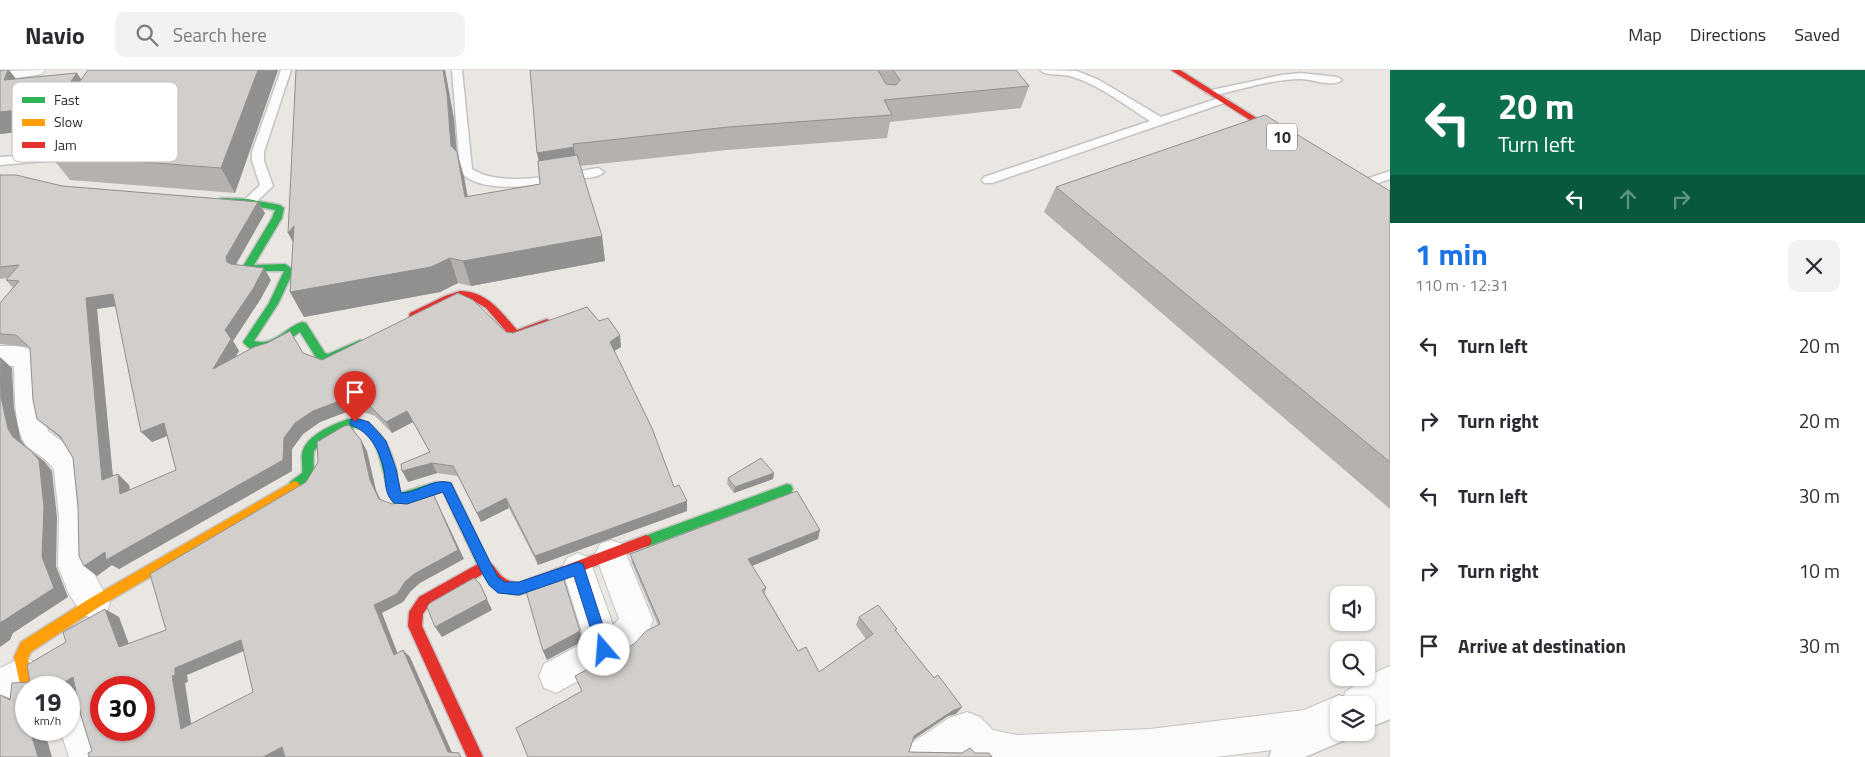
<!DOCTYPE html>
<html lang="en">
<head>
<meta charset="utf-8">
<style>
  :root { --surface:#fff; --page:#f2f2f3; --text:#2b2b33; --muted:#7c7c81; --line:#e1e1e2; --accent:#1a73e8 }
  body { margin:0; font-family:"Titillium Web",sans-serif; background:var(--page); color:var(--text); height:100vh; display:flex; flex-direction:column; font-size:19px; white-space:nowrap }
  * { box-sizing:border-box; margin:0 }
  p { font-size:16px; color:var(--muted) }
  .icon { flex:none; width:28px; height:28px; fill:none; stroke:currentColor; stroke-width:2; stroke-linecap:round; stroke-linejoin:round }
  .map { position:relative; flex:1; overflow:hidden }
  .details { display:flex; flex-direction:column; background:var(--surface); width:475px }
  .details>* { flex:none }
  .guide { background:#0b6e4f; color:#fff; overflow:hidden }
  .controls { position:absolute; left:1330px; top:516px; display:grid; gap:10px }
  .controls a { display:grid; place-items:center; width:45px; height:45px; border-radius:10px; background:var(--surface); box-shadow:0 1px 4px #0004; font-size:25px }
  .speed { position:absolute; left:15px; top:606px; display:flex; gap:10px; font-size:25px; font-weight:700; text-align:center }
  .speed>* { display:grid; place-content:center; width:65px; height:65px; border-radius:50%; background:var(--surface); box-shadow:0 1px 4px #0004; line-height:1 }
  .speed small { font-size:12px; font-weight:400 }
  .speed .limit { border:8px solid #d22; background:#fff; color:#111 }
  .pin { position:absolute; display:grid; place-items:center; width:42px; height:42px; color:#fff; margin:-51px -21px; border-radius:50% 50% 50% 0; rotate:-45deg; box-shadow:0 0 5px #0007 }
  .pin .icon { rotate:45deg }
  .me { position:absolute; width:55px; margin:-28px; rotate:342deg; stroke-linejoin:round; filter:drop-shadow(0 0 4px #0008) }
  .turn { display:flex; align-items:center; gap:18px; height:105px; padding:0 25px; font-size:22px }
  .turn .icon { width:65px; height:65px; stroke-width:2.5 }
  .turn b { display:block; font-size:35px; line-height:42px }
  .lanes { display:flex; align-items:center; height:48px; padding:0 25px; background:#0003; justify-content:center; gap:25px; direction:ltr }
  .lanes .off { opacity:.35 }
  .round { display:grid; place-items:center; flex:none; width:52px; height:52px; border-radius:10px; background:var(--page) }
  .overview { display:flex; align-items:center; justify-content:space-between; height:85px; padding:0 25px }
  h1 { font-size:30px; font-weight:700; line-height:38px; color:var(--accent) }
  ul { padding:0; list-style:none }
  li { display:flex; align-items:center; gap:15px; height:75px; padding:0 25px }
  li div { flex:1 }
  li b { display:block; font-size:19px }
  li em { font-style:normal }
  header { display:flex; align-items:center; gap:30px; box-sizing:border-box; height:70px; padding:0 25px; background:var(--surface); border-bottom:1px solid var(--line) }
  header strong { font-size:24px }
  nav { display:flex; gap:28px; margin-inline-start:auto; font-size:18px }
  .search { width:350px; height:45px; background:var(--page); display:flex; align-items:center; gap:12px; box-sizing:border-box; padding:0 18px; border-radius:10px; color:var(--muted); font-size:19px }
  main { display:flex; flex:1; min-height:0 }
  .map>svg:first-child { display:block }
</style>
</head>
<body>
<header>
<strong>Navio</strong>
<div class="search"><svg class="icon" aria-label="search" viewBox="0 0 24 24"><circle cx="10" cy="10" r="6"/><path d="M15 15l6 6"/></svg>Search here</div>
<nav><a>Map</a><a>Directions</a><a>Saved</a></nav>
</header>
<main>
<div class="map">
<svg width="1390" height="687" viewBox="0 0 1390 687">
  <rect width="100%" height="100%" fill="#eae6e2"/>
  <g fill="none" stroke-linecap="round" stroke-linejoin="round">
    <g stroke="#c4c3c3" stroke-width="3">
      <path id="lane" d="M281,0H291L264,82V91L273,116L253,135L248,136L242,132L260,115L252,91V82Z
        M452,0H462L472,99C503,119 563,104 598,98L604,102C599,108 584,108 575,109C547,114 480,127 460,101Z
        M1040,0L1077,1L1099,10L1161,47L1219,28L1223,27L1229,30L1227,32L992,113H984L982,110L984,107L1150,51C1126,36 1101,16 1073,7C1063,3 1047,7 1040,0Z
        M1301,3L1337,7L1342,10C1334,18 1312,9 1301,9C1271,9 1240,20 1212,26L1206,23L1212,20L1281,5Z
        M65,69L71,73L61,88L57,90L0,95V87L50,84L61,70Z
        M1390,101V109L1361,119L1355,115L1357,112Z
        M1390,627V649L1366,659V638Z
        M1339,650V662H1349L1347,669L1305,687H1269L1272,679Z"/>
    </g>
    <g stroke="#c4c3c3" stroke-width="2">
      <path id="street" d="M45,0L42,4L0,11V1Z
        M0,276C16,276 31,274 40,290L43,341L48,361L71,378L83,399L89,447L90,496L110,533L106,544L94,549L82,544L69,524L58,496L59,447L54,400C48,389 36,384 27,376C13,362 15,316 14,296H0Z
        M611,470L622,474L653,550C649,562 645,572 635,580L556,623L544,618L539,606L544,594L585,572L562,498L567,488L578,483L589,488L613,555L619,549L595,484L600,474Z
        M23,587L35,592L40,604L35,616L26,618V621L0,634V598Z
        M1390,596V634L1366,649V635H1339V661L1304,676L1216,687H968L963,682L955,687H905L910,674L949,648L967,642L980,647L993,660L1017,665L1150,659L1304,640L1339,625L1344,627L1345,622L1378,601Z
        M69,631C96,642 97,661 105,687H69L63,669L56,660H69Z"/>
    </g>
    <g stroke="#c4c3c3" stroke-width="3">
      <path id="fast" d="M222,128L248,129L280,135L284,138L282,148L254,195L285,194L294,200L278,234L254,271C273,277 286,257 302,252L306,253L325,283L328,284L360,270L364,271L365,274L364,277L328,293L317,289L300,262C286,272 257,292 243,272L269,233L284,201H247L242,198L272,148L275,140L248,135L219,133V129Z
        M348,349C376,347 390,375 396,399C398,407 397,416 400,423L436,412L451,413L491,496L490,500L485,502L480,500L443,422H436L398,434L394,433C380,416 383,342 343,361C332,366 321,372 314,381C312,398 319,407 301,418C297,421 295,421 290,420L288,416L290,412L302,403C303,396 301,390 302,383C306,365 332,355 348,349Z
        M787,414L791,415L793,419L791,423L646,477L642,475L640,471L642,467Z"/>
    </g>
    <g stroke="#c4c3c3" stroke-width="3">
      <path id="slow" d="M294,411L298,412L300,416L298,420L99,537L31,582L28,588L34,618H26V625L22,623L14,587L21,572L89,529Z"/>
    </g>
    <g stroke="#c4c3c3" stroke-width="3">
      <path id="jam" d="M1171,0H1180L1290,69L1283,71Z
        M460,221C487,221 501,242 517,260L547,249L552,253L551,256C539,261 525,270 511,267L486,238L469,228L452,231L414,250L409,246L410,243L445,226Z
        M646,465L650,467L652,471L650,475L519,525C503,523 492,518 483,504L429,535L423,544L422,556L483,687H467L408,556L409,542L419,527L485,490C500,496 495,510 519,513Z"/>
    </g>
    <use href="#lane" fill="#fcfbfb" fill-rule="evenodd"/>
    <use href="#street" fill="#fcfbfb" fill-rule="evenodd"/>
    <use href="#fast" fill="#30b455" fill-rule="evenodd"/>
    <use href="#slow" fill="#ff9f0a" fill-rule="evenodd"/>
    <use href="#jam" fill="#e5322d" fill-rule="evenodd"/>
  </g>
  <path fill="#b4b1af" fill-rule="evenodd" d="M9,0L16,9L81,10L88,0H278L235,123L70,110L50,85L68,56L0,64V1Z
    M296,0H445L454,49L457,82L464,107L468,127L540,114L539,91L537,83L530,0H1016L1029,16L1021,38L890,52L887,68L727,80L580,96L602,166L605,191L471,216L458,213L440,222L304,247L290,222L293,172L288,163Z
    M0,105L62,116L258,132L265,143L236,195L271,210L260,230L233,271L239,281L236,286L304,283L322,290L506,262L513,263L599,251L621,277L614,281L674,417L687,431V441L538,495L509,438L481,452L458,406L437,403L408,412L430,383L413,352L392,363L375,346L358,340L349,341L320,352L303,364L292,379V401L119,499L112,495L97,506L84,496L73,388L61,369L37,349L30,278L28,277L0,274V233L13,218L6,210L7,208L0,209ZM116,236L152,372L167,366L176,400L130,420L129,415L118,404L113,406L97,239Z
    M1056,117L1390,121V439L1044,142Z
    M728,408L773,409L734,423L727,414Z
    M818,469L752,496L766,518L765,524L798,581L819,602L866,569L856,555L859,547L896,561L956,644L948,646L913,670L909,682L975,683L528,687L582,621L634,574L658,555L632,493L630,484Z"/>
  <path fill="#92908e" d="M8,0H9L24,19L4,10Z
    M258,0H278L235,123L221,98Z
    M443,0H445L454,49L458,101L451,76Z
    M77,3L90,23L68,56L0,64V42Z
    M574,77L577,100L542,105L537,83Z
    M457,82L464,107L472,152L465,127Z
    M258,132L265,143L233,199L227,192L226,187Z
    M294,156L302,188L288,163Z
    M602,166L605,191L471,216L463,191Z
    M450,188L458,213L440,222L304,247L290,222Z
    M264,198L271,210L260,230L233,271L239,281L222,310L213,299L225,260Z
    M113,224L123,235L97,239L114,420L102,410L86,228Z
    M620,265L621,277L611,283L610,272Z
    M0,287L12,298L14,338L21,370L26,377L13,367L8,359L1,327Z
    M342,330L349,341L320,352L303,364L292,379V401L119,499L112,495L97,506L84,496L105,482L284,368L295,353L313,341Z
    M407,341L413,352L392,363L386,352Z
    M164,353L174,363L152,372L141,362Z
    M361,370L367,381L376,420L385,439L379,429L370,410Z
    M31,381L44,391L52,401L57,447L56,496L68,527L13,563L10,570L0,577V553L42,487Z
    M432,393L437,403L408,412L402,401Z
    M774,403L773,409L734,423L735,417Z
    M118,404L129,415L132,434L120,424Z
    M432,421L464,489L420,513L411,521L403,532L382,543L401,592L394,585L374,535Z
    M506,428L509,438L481,452L477,443Z
    M687,431V441L538,495L535,486Z
    M820,460L818,469L747,498L748,489Z
    M480,514L492,540L442,567L435,557Z
    M566,518L583,571L547,590L543,581Z
    M105,539L119,547L133,585L119,577Z
    M241,570L251,578L187,605L188,612L185,613L193,666L181,659L172,606L175,598Z
    M403,580L410,587L454,687L448,682Z
    M73,607L88,614L69,625V618H54Z
    M0,624L13,630L26,634V647L10,630Z
    M962,637L956,644L948,646L909,672L914,666L954,640Z
    M30,660H44L52,687H38Z
    M282,677L285,687H263Z"/>
  <path fill="#d1cecb" stroke="#92908e" fill-rule="evenodd" d="M5,0H8L4,10L77,3L53,36L0,42V1Z
    M88,0H258L221,98L50,85L85,28L67,30Z
    M296,0H443L447,24L451,76L457,82L465,127L540,114L538,91L577,85L602,166L463,191L450,188L431,197L290,222L294,156L288,163Z
    M530,0H878L886,14L896,15L900,10L893,0H1016L1029,16L884,30L892,45L728,57L573,74L574,77L537,83Z
    M1265,45L1390,121V392L1056,117Z
    M0,105H16L62,116L258,132L226,187L227,192L231,194L264,198L253,219L225,260L231,269L213,299L254,277L267,273L290,261L303,283L322,290L458,223L473,230L506,262L513,263L587,237L599,251L608,248L620,265L610,272L652,358L674,417L679,415L687,431L535,486L506,428L477,443L453,396L432,393L402,401L401,394L430,382L407,341L386,352L369,335L351,329L342,330L313,341L295,353L284,368L283,390L106,490L105,482L84,496L79,486L78,437L73,388L60,366L37,349L33,330L30,278L16,265L0,264V233L19,211L6,210L19,195L0,197ZM113,224L141,362L164,353L176,400L120,424L118,404L102,410L86,228Z
    M0,295L1,327L8,359L13,367L31,381L39,390L44,437L42,487L54,518L0,553Z
    M349,355L361,370L370,410L379,429L392,434L432,421L458,480L414,504L405,512L397,524L374,535L394,585L403,580L448,682L459,683L461,687H285L282,677L263,687H89L88,683L92,681L81,646L73,607L54,618H26V634L23,636L26,647V660H30L38,687H0V625L10,630L12,613L30,612L27,595L66,572L63,562L105,539L119,577L166,560L150,504L306,412L318,392L317,372L344,356ZM241,570L253,622L181,659L172,606L175,605V598ZM101,618H144V660H101Z
    M761,388L774,403L735,417L728,408Z
    M797,421L820,460L748,489L766,518L762,520L798,581L806,577L819,602L873,564L859,547L878,535L897,559L895,560L934,608L938,605L962,637L954,640L914,666L909,682L962,683L970,678L975,683H989L992,687H528L516,658L582,621L575,606L634,574L646,561L660,554L630,484Z
    M563,507L580,561L543,581L526,521Z
    M474,508L480,514L487,529L435,557L427,537L430,533Z"/>
  <path fill="#1a73e8" stroke="#114b97" d="M355,348L369,352L386,371L396,399L401,423C418,423 434,407 451,413L490,492L498,507L505,512H519L578,492L583,494L611,580L609,585L604,587L599,585L574,506L519,525L498,523L489,515L481,501L443,422L407,434L394,433C384,424 386,412 384,400C380,381 370,362 351,355L350,352L351,349Z"/>
  <g text-anchor="middle" stroke-width="4" stroke-linejoin="round" paint-order="stroke">
    <rect fill="#fff" stroke="#6b6b6b" stroke-width="1" x="1267" y="53.5" width="30" height="27" rx="4"/>
    <g font-size="16" font-weight="bold" fill="#2c2c2c">
      <text x="1282" y="73">10</text>
    </g>
  </g>
  <rect x="12" y="12" width="166" height="80" rx="8" fill="#fff" stroke="#c0c0c0" stroke-width="1"/>
  <rect x="22" y="27" width="23" height="6" fill="#30b455"/>
  <rect x="22" y="49" width="23" height="7" fill="#ff9f0a"/>
  <rect x="22" y="72" width="23" height="6" fill="#e5322d"/>
  <g font-size="14" fill="#2c2c2c">
    <text x="54" y="35">Fast</text>
    <text x="54" y="57">Slow</text>
    <text x="54" y="80">Jam</text>
  </g>
</svg>
<div class="controls">
<a><svg class="icon" aria-label="sound" viewBox="0 0 24 24"><path d="M4 9h4l5-4v14l-5-4H4zM17 9q2 3 0 6"/></svg></a>
<a><svg class="icon" aria-label="search" viewBox="0 0 24 24"><circle cx="10" cy="10" r="6"/><path d="M15 15l6 6"/></svg></a>
<a><svg class="icon" aria-label="layers" viewBox="0 0 24 24"><path d="M12 4l9 5-9 5-9-5zM3 14l9 5 9-5"/></svg></a>
</div>
<div class="speed"><div>19<small>km/h</small></div><div class="limit">30</div></div>
<div class="pin" style="left:355px;top:352px;background:#d93025"><svg class="icon" aria-label="arrive" viewBox="0 0 24 24"><path d="M6 21V4h12l-3 4 3 4H6"/></svg></div>
<svg class="me" style="left:604px;top:580px" viewBox="-20 -20 40 40"><circle r="19" fill="#fff"/><path d="M0-13L10 11 0 6-10 11z" fill="#1a73e8"/></svg>
</div>
<section class="details">
<div class="guide">
<div class="turn"><svg class="icon" aria-label="left" viewBox="0 0 24 24"><path d="M17 20v-9H6M10 6l-5 5 5 5"/></svg><div><b>20 m</b>Turn left</div></div>
<div class="lanes"><svg class="icon" aria-label="left" viewBox="0 0 24 24"><path d="M17 20v-9H6M10 6l-5 5 5 5"/></svg><svg class="icon off" aria-label="ahead" viewBox="0 0 24 24"><path d="M12 20V5M6 11l6-6 6 6"/></svg><svg class="icon off" aria-label="right" viewBox="0 0 24 24"><path d="M7 20v-9h11M14 6l5 5-5 5"/></svg></div>
</div>
<div class="overview"><div><h1>1 min</h1><p>110 m · 12:31</p></div><a class="round"><svg class="icon" aria-label="close" viewBox="0 0 24 24"><path d="M6 6l12 12M18 6L6 18"/></svg></a></div>
<ul>
<li><svg class="icon" aria-label="left" viewBox="0 0 24 24"><path d="M17 20v-9H6M10 6l-5 5 5 5"/></svg><div><b>Turn left</b></div><em>20 m</em></li>
<li><svg class="icon" aria-label="right" viewBox="0 0 24 24"><path d="M7 20v-9h11M14 6l5 5-5 5"/></svg><div><b>Turn right</b></div><em>20 m</em></li>
<li><svg class="icon" aria-label="left" viewBox="0 0 24 24"><path d="M17 20v-9H6M10 6l-5 5 5 5"/></svg><div><b>Turn left</b></div><em>30 m</em></li>
<li><svg class="icon" aria-label="right" viewBox="0 0 24 24"><path d="M7 20v-9h11M14 6l5 5-5 5"/></svg><div><b>Turn right</b></div><em>10 m</em></li>
<li><svg class="icon" aria-label="arrive" viewBox="0 0 24 24"><path d="M6 21V4h12l-3 4 3 4H6"/></svg><div><b>Arrive at destination</b></div><em>30 m</em></li>
</ul>
</section>
</main>
</body>
</html>
